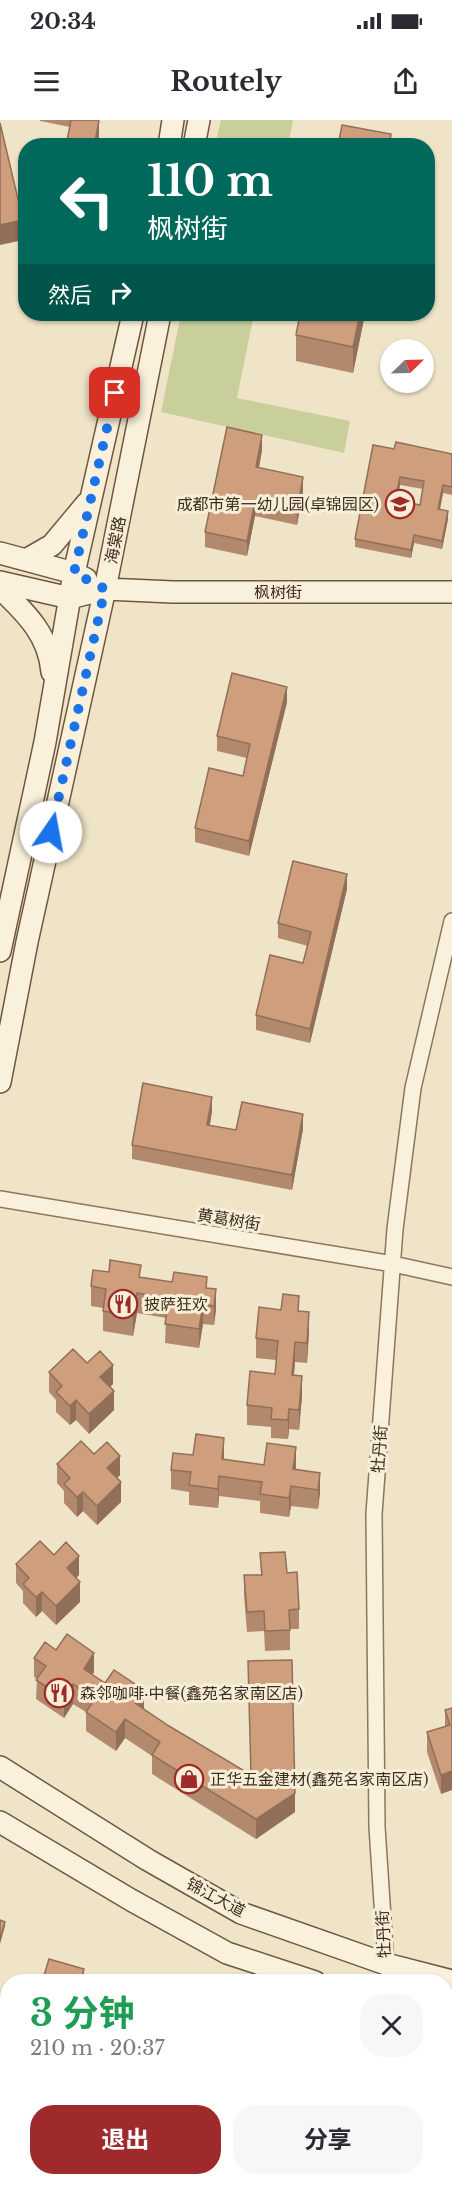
<!DOCTYPE html>
<html lang="zh">
<head>
<meta charset="utf-8">
<style>
  :root { --surface:#fff; --page:#f7f7f7; --text:#2b2b33; --muted:#7c7c81; --accent:#9e2a2b }
  body { margin:0; font-family:"Libre Baskerville","Noto Sans SC",serif; background:var(--page); color:var(--text); height:100vh; display:flex; flex-direction:column; font-size:22px; white-space:nowrap }
  * { box-sizing:border-box; margin:0 }
  p { font-size:20px; color:var(--muted) }
  .icon { flex:none; width:33px; height:33px; fill:none; stroke:currentColor; stroke-width:2; stroke-linecap:round; stroke-linejoin:round }
  .map { position:relative; flex:1; overflow:hidden }
  .side { position:absolute; left:0px; top:1854px; width:453px; height:212px; display:flex; flex-direction:column; background:var(--surface); border-radius:24px 24px 0 0; box-shadow:0 2px 4px #0004 }
  .side>* { flex:none }
  .top-card { position:absolute; left:18px; top:18px; width:417px; height:183px; border-radius:24px; box-shadow:0 2px 4px #0004; background:#00695c; color:#fff; overflow:hidden }
  .needle { width:39px; rotate:67deg }
  .fabs { position:absolute; left:380px; top:219px; display:grid; gap:12px }
  .fabs a { display:grid; place-items:center; width:54px; height:54px; border-radius:50%; background:var(--surface); box-shadow:0 2px 4px #0004; font-size:30px }
  .pin { position:absolute; display:grid; place-items:center; width:51px; height:51px; color:#fff; margin:-26px; border-radius:12px; box-shadow:0 3px 9px #0006 }
  .me { position:absolute; width:66px; margin:-33px; rotate:12deg; stroke-linejoin:round; filter:drop-shadow(0 0 4px #0008) }
  .turn { display:flex; align-items:center; gap:21px; height:126px; padding:0 30px; font-size:27px }
  .turn .icon { width:78px; height:78px; stroke-width:2.5 }
  .turn b { display:block; font-size:42px; line-height:51px }
  .then { display:flex; align-items:center; height:57px; padding:0 30px; background:#0003; gap:12px; font-size:22px }
  .round { display:grid; place-items:center; flex:none; width:63px; height:63px; border-radius:24px; background:var(--page) }
  .head { display:flex; align-items:center; justify-content:space-between; height:102px; padding:0 30px }
  h1 { font-size:36px; font-weight:700; line-height:45px; color:#1e9e55 }
  .cta { display:flex; gap:12px; margin-top:auto; padding:12px 30px }
  .cta a { flex:1; height:69px; border-radius:24px; background:var(--accent); color:#fff; font-size:24px; font-weight:700; line-height:69px; text-align:center }
  .cta a+a { background:var(--page); color:var(--text) }
  .status { display:flex; justify-content:space-between; align-items:center; height:42px; padding:0 30px; background:var(--surface); direction:ltr }
  .status svg { height:16px; fill:currentColor }
  header { display:flex; justify-content:space-between; align-items:center; height:78px; padding:0 30px; background:var(--surface); font-size:27px; font-weight:700 }
  .map>svg:first-child { display:block }
</style>
</head>
<body>
<div class="status"><b>20:34</b><svg viewBox="0 0 49 12"><path d="M0 12V9h3v3zM5 12V6h3v6zM10 12V3h3v9zM15 12V0h3v12zM26 1h20v11H26zM47 4h2v5h-2z"/></svg></div>
<header><svg class="icon" aria-label="menu" viewBox="0 0 24 24"><path d="M4 6h16M4 12h16M4 18h16"/></svg>Routely<svg class="icon" aria-label="share" viewBox="0 0 24 24"><path d="M12 15V3M7 8l5-5 5 5M5 13v7h14v-7"/></svg></header>
<div class="map">
<svg width="452" height="2065" viewBox="0 0 452 2065">
  <rect width="100%" height="100%" fill="#f0e4c8"/>
  <path fill="#c9cf9b" d="M221,0H293L288,25H215Z
    M181,194H254L237,278L350,301L344,333L161,292Z
    M131,2058H297L294,2065H129Z"/>
  <g fill="none" stroke-linecap="round" stroke-linejoin="round">
    <g stroke="#8d765c" stroke-width="18">
      <path id="street" d="M0,1079L393,1144L452,1157
        M386,1844L377,1707L374,1394L395,1109L413,968L452,801"/>
    </g>
    <g stroke="#6f573f" stroke-width="24">
      <path id="secondary" d="M169,26L173,0
        M194,26L199,0
        M0,433L74,453L86,459
        M26,440L52,425L87,383
        M0,462L70,478L105,469L173,472H452
        M0,468C26,493 49,515 52,552
        M0,831L45,622L74,453L133,194
        M0,962L27,822L105,469L160,194
        M0,1647L148,1740L241,1793L386,1844L452,1861
        M0,1702L131,1780L227,1833L315,1862
        M446,1901L452,1903
        M330,2065L331,2058"/>
    </g>
    <use href="#street" stroke="#faf1dc" stroke-width="15"/>
    <use href="#secondary" stroke="#faf1dc" stroke-width="21"/>
  </g>
  <path fill="#b2896c" fill-rule="evenodd" d="M40,0H98L99,16L97,26H66L70,7L40,1Z
    M365,194L353,253L296,241V215Z
    M394,329L452,334V375L443,373L440,390L448,399L442,429L414,423L411,438L355,427V419ZM400,365L423,369L420,385L397,380Z
    M262,330L259,348L303,372L297,405L255,396L247,436L205,427V412Z
    M287,582L249,736L195,722V708L243,656L247,638L217,631V616Z
    M347,769L310,923L256,910V895L303,843L308,826L278,818V803Z
    M212,991L210,1005L236,1010L303,1009L292,1070L132,1039V1025Z
    M141,1157L207,1168L216,1189L214,1205L203,1204L199,1228L165,1223L166,1198L137,1193L133,1216L103,1211V1188L91,1186V1166Z
    M299,1191L309,1212L307,1243L295,1242L294,1255L302,1276L299,1310L289,1309L288,1319L271,1318V1307L247,1305V1285L275,1254L276,1240L256,1238V1218Z
    M87,1243L113,1264L110,1267L114,1290L89,1314L76,1300L70,1305L56,1292V1280L49,1272V1252Z
    M94,1334L120,1355L117,1358L121,1382L97,1405L83,1391L77,1397L64,1383V1371L57,1363V1344Z
    M224,1340L264,1345L296,1346L295,1349L320,1372L318,1389L291,1386L289,1397L260,1393V1381L219,1376L218,1388L189,1385V1372L171,1369V1350Z
    M260,1433L287,1453L299,1489V1509H290V1530L265,1531L264,1511L247,1512L244,1475V1455H261Z
    M54,1435L79,1455L76,1458L80,1482L56,1505L42,1491L36,1497L23,1483V1471L16,1463V1444Z
    M56,1530L94,1552L92,1555L295,1692L256,1719L152,1654V1636L125,1618L116,1631L86,1611V1592L73,1584L64,1598L36,1579L37,1559L34,1557V1538Z
    M452,1588L441,1674L427,1632V1612L445,1607V1590Z"/>
  <path fill="#916f58" d="M99,1V16L97,26H94Z
    M23,100V120L0,125V105Z
    M360,194H365L353,253V227Z
    M262,315V330L256,362V347Z
    M303,357V372L297,405V390Z
    M400,357V365L395,388V380Z
    M443,365V373L438,397V389Z
    M255,381V396L247,436V421Z
    M448,391V399L442,429V421Z
    M414,415V423L411,438V430Z
    M287,567V582L249,736V721Z
    M347,754V769L310,923V909Z
    M212,977V991L207,1020V1005Z
    M303,994V1009L292,1070V1055Z
    M216,1169V1189L214,1205V1186Z
    M137,1173V1193L133,1216V1196Z
    M203,1184V1204L199,1228V1209Z
    M309,1192V1212L307,1243V1223Z
    M295,1222V1242L292,1275V1255Z
    M113,1245V1264L100,1276V1257Z
    M302,1256V1276L299,1310V1290Z
    M114,1271V1290L89,1314V1294Z
    M76,1280V1300L70,1305V1286Z
    M289,1289V1309L288,1319V1300Z
    M224,1318V1338L222,1359V1339Z
    M296,1327V1346L293,1369V1349Z
    M120,1336V1355L107,1368V1348Z
    M320,1353V1372L318,1389V1370Z
    M219,1356V1376L218,1388V1369Z
    M121,1362V1382L97,1405V1386Z
    M291,1366V1386L289,1397V1378Z
    M83,1372V1391L77,1397V1377Z
    M79,1436V1455L67,1468V1448Z
    M80,1462V1482L56,1505V1486Z
    M42,1472V1491L36,1497V1477Z
    M94,1533V1552L84,1568V1549Z
    M73,1564V1584L64,1598V1578Z
    M144,1570V1590L135,1583Z
    M125,1599V1618L116,1631V1612Z
    M452,1651V1670L441,1674V1655Z
    M295,1673V1692L256,1719V1699Z
    M5,1802V1806L0,1824V1819Z
    M84,1849V1862H81Z"/>
  <path fill="#cf9f7d" stroke="#916f58" stroke-width="1.5" fill-rule="evenodd" d="M71,0H98L99,1L94,26H66Z
    M0,3L23,100L0,105Z
    M342,5L391,14L389,26H338Z
    M300,194H360L353,227L296,215Z
    M227,307L262,315L256,347L303,357L297,390L255,381L247,421L205,412Z
    M396,322L452,334V367L443,365L438,389L448,391L442,421L414,415L411,430L355,419L373,325L394,329ZM400,357L424,361L420,385L395,380Z
    M232,553L287,567L249,721L195,708L209,648L243,656L250,624L217,616Z
    M293,741L347,754L310,909L256,895L270,835L303,843L311,812L278,803Z
    M143,963L212,977L207,1005L236,1010L242,982L303,994L292,1055L132,1025Z
    M110,1140L141,1145L139,1157L172,1162L174,1152L207,1157L206,1168L216,1169L214,1186L203,1184L199,1209L165,1204L169,1179L137,1173L133,1196L103,1191L106,1169L91,1166L93,1150L109,1152Z
    M283,1174L299,1176L298,1191L309,1192L307,1223L295,1222L292,1255L302,1256L299,1290L289,1289L288,1300L271,1299L272,1288L247,1285L250,1251L275,1254L278,1221L256,1218L259,1187L281,1190Z
    M73,1229L87,1243L100,1231L113,1245L100,1257L114,1271L89,1294L76,1280L70,1286L56,1272L62,1266L49,1252Z
    M196,1314L224,1318L222,1339L264,1345L267,1323L296,1327L293,1349L320,1353L318,1370L291,1366L289,1378L260,1374L262,1362L219,1356L218,1369L189,1365L191,1352L171,1350L173,1333L193,1335Z
    M81,1321L94,1334L107,1322L120,1336L107,1348L121,1362L97,1386L83,1372L77,1377L64,1364L70,1358L57,1344Z
    M40,1421L54,1435L66,1422L79,1436L67,1448L80,1462L56,1486L42,1472L36,1477L23,1464L29,1458L16,1444Z
    M285,1432L287,1453L297,1452L299,1489L289,1490L290,1510L265,1511L264,1491L247,1492L244,1455H262L260,1433Z
    M67,1514L94,1533L84,1549L105,1563L114,1550L144,1570L135,1583L169,1606L251,1655L248,1541L292,1540L295,1673L256,1699L152,1635L160,1622L125,1599L116,1612L86,1592L95,1579L73,1564L64,1578L36,1560L46,1546L34,1538L45,1522L56,1530Z
    M452,1588V1651L441,1655L427,1612L450,1605L445,1590Z
    M0,1800L5,1802L0,1819Z
    M49,1839L84,1849L81,1862H42Z
    M446,1988L452,1990V2065H346L348,2058H446Z"/>
  <g fill="none" stroke-linecap="round" stroke-linejoin="round">
    <path stroke="#1a73e8" stroke-width="10" stroke-dasharray="0 18" d="M51,712L105,469L74,453L115,273"/>
  </g>
  <defs>
    <g id="school-ring" transform="scale(1.5)"><circle r="9.5" fill="#f7eed8" stroke="#9e2a2b" stroke-width="1.5"/><path d="M0-5L7-2L0 1L-7-2ZM-4 1L0 2.5L4 1V4Q0 6-4 4Z" fill="#9e2a2b"/></g>
    <g id="restaurant-ring" transform="scale(1.5)"><circle r="9.5" fill="#f7eed8" stroke="#9e2a2b" stroke-width="1.5"/><path d="M-5-6h1v4h1v-4h1v4h1v-4h1v5L-1.5 .5V6h-2V.5L-5-1ZM5-6V6H3V1.5H1.5Q1.5-4 5-6Z" fill="#9e2a2b"/></g>
    <g id="shop-ring" transform="scale(1.5)"><circle r="9.5" fill="#f7eed8" stroke="#9e2a2b" stroke-width="1.5"/><path d="M-5-2.5h2.3a2.7 3.5 0 0 1 5.4 0H5L5.5 6h-11ZM-1.5-2.5h3a1.5 2.3 0 0 0-3 0Z" fill="#9e2a2b"/></g>
  </defs>
  <g fill-rule="evenodd">
    <use href="#school-ring" x="400" y="384"/>
    <use href="#restaurant-ring" x="123" y="1184"/>
    <use href="#restaurant-ring" x="59" y="1573"/>
    <use href="#shop-ring" x="189" y="1659"/>
  </g>
  <g text-anchor="middle" stroke-width="6" stroke-linejoin="round" paint-order="stroke">
    <g font-size="16" fill="#3d2e20" stroke="#f7eed8" text-anchor="start">
      <text x="379" y="390" text-anchor="end">成都市第一幼儿园(卓锦园区)</text>
      <text x="144" y="1190">披萨狂欢</text>
      <text x="80" y="1579">森邻咖啡·中餐(鑫苑名家南区店)</text>
      <text x="210" y="1665">正华五金建材(鑫苑名家南区店)</text>
    </g>
    <g font-size="16" fill="#3d2e20" stroke="#f7eed8">
      <text transform="translate(115 420) rotate(-79)" y="6">海棠路</text>
      <text x="278" y="478">枫树街</text>
      <text transform="translate(229 1099) rotate(9)" y="6">黄葛树街</text>
      <text transform="translate(379 1329) rotate(-86)" y="6">牡丹街</text>
      <text transform="translate(216 1777) rotate(28)" y="6">锦江大道</text>
      <text transform="translate(383 1814) rotate(-93)" y="6">牡丹街</text>
    </g>
  </g>
</svg>
<div class="fabs">
<a><svg class="needle" viewBox="-14 -14 28 28"><path d="M0-13l5 13h-10z" fill="#e53935"/><path d="M0 13l5-13h-10z" fill="#7c7c81"/></svg></a>
</div>
<div class="pin" style="left:115px;top:273px;background:#d93025"><svg class="icon" aria-label="arrive" viewBox="0 0 24 24"><path d="M6 21V4h12l-3 4 3 4H6"/></svg></div>
<svg class="me" style="left:51px;top:712px" viewBox="-20 -20 40 40"><circle r="19" fill="#fff"/><path d="M0-13L10 11 0 6-10 11z" fill="#1a73e8"/></svg>
<div class="top-card">
<div class="turn"><svg class="icon" aria-label="left" viewBox="0 0 24 24"><path d="M17 20v-9H6M10 6l-5 5 5 5"/></svg><div><b>110 m</b>枫树街</div></div>
<div class="then">然后<svg class="icon" aria-label="right" viewBox="0 0 24 24"><path d="M7 20v-9h11M14 6l5 5-5 5"/></svg></div>
</div>
<section class="side">
<div class="head"><div><h1>3 分钟</h1><p>210 m · 20:37</p></div><a class="round"><svg class="icon" aria-label="close" viewBox="0 0 24 24"><path d="M6 6l12 12M18 6L6 18"/></svg></a></div>
<div class="cta"><a>退出</a><a>分享</a></div>
</section>
</div>
</body>
</html>
